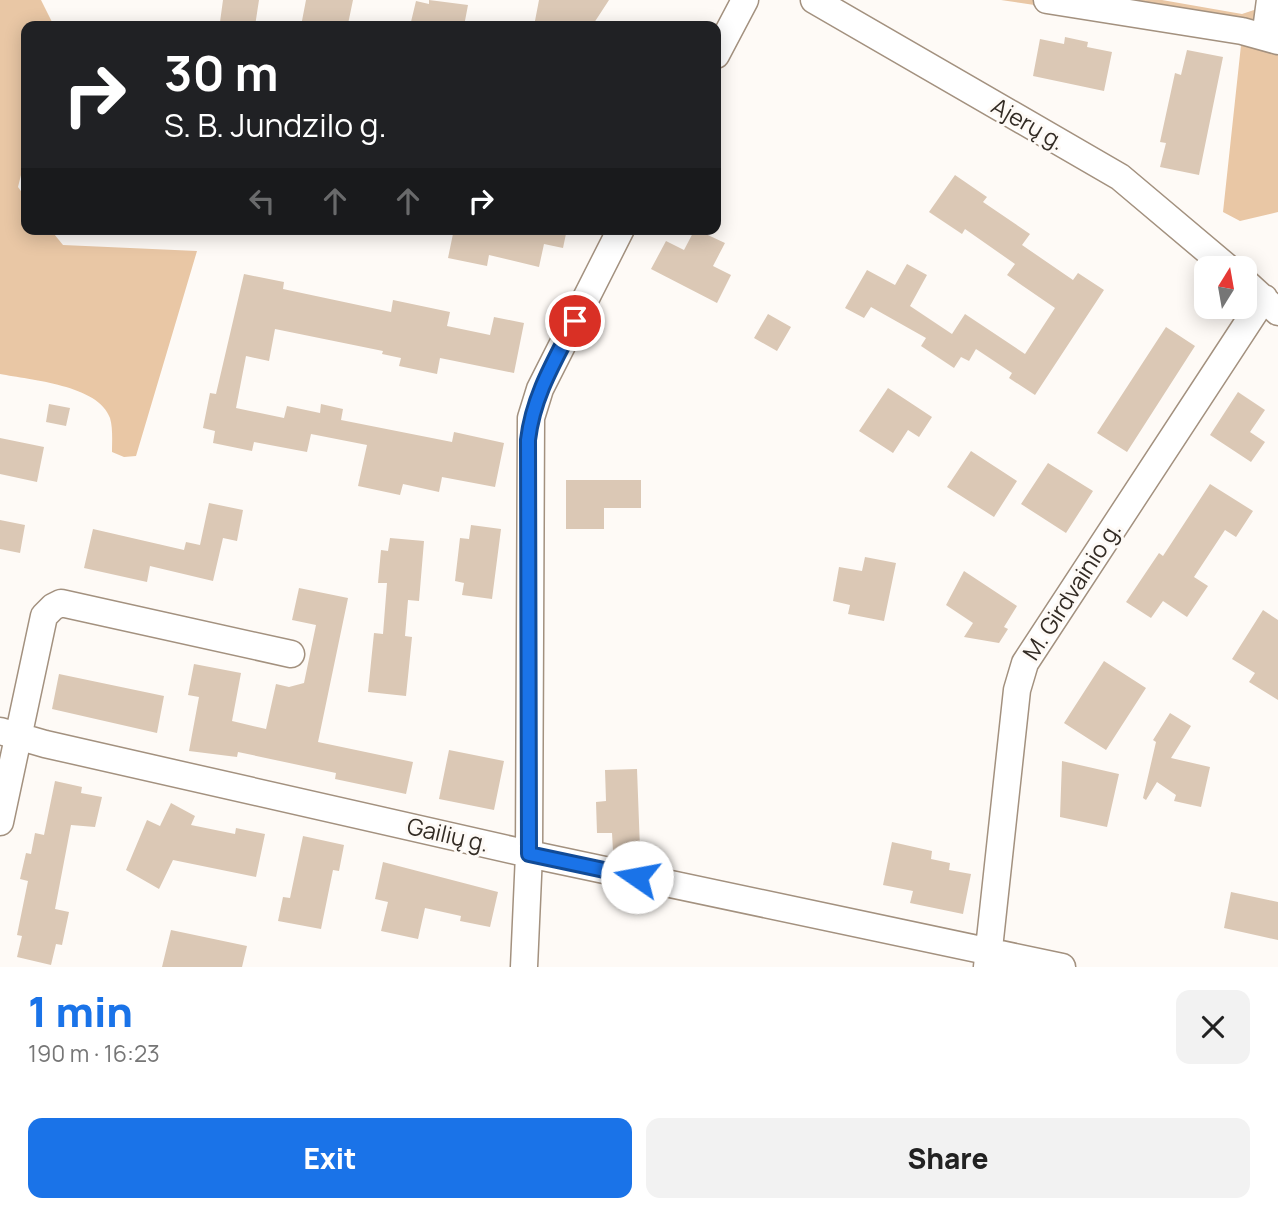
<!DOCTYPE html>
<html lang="en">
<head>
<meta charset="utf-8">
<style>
  :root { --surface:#fff; --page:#f2f2f2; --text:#222; --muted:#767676; --accent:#1a73e8 }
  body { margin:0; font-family:Manrope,sans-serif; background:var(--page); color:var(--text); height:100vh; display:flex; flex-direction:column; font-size:26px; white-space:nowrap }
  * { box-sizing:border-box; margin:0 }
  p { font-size:23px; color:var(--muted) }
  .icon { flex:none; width:38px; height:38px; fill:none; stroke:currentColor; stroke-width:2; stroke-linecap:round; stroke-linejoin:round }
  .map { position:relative; height:967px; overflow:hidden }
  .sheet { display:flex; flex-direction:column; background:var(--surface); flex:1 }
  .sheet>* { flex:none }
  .guide { position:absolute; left:21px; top:21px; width:700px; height:214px; border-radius:14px; box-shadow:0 4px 18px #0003; background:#202124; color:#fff; overflow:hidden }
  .needle { width:46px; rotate:11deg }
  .tools { position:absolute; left:1194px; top:256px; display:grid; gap:14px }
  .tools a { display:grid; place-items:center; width:63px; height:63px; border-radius:14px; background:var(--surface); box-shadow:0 4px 18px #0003; font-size:35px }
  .pin { position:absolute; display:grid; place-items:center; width:60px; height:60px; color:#fff; margin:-30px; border:4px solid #fff; border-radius:50%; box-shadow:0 2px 7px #0007 }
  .me { position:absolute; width:77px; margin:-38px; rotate:282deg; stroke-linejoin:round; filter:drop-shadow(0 0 5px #0008) }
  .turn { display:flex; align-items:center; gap:24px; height:147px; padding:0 28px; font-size:32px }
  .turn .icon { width:91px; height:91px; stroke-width:2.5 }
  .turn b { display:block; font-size:49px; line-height:60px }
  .lanes { display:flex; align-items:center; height:66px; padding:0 28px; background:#0003; justify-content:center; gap:35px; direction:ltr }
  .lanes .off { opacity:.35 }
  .round { display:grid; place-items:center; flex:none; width:74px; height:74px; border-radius:14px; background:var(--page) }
  .head { display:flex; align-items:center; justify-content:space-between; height:119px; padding:0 28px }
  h1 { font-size:42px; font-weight:800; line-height:52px; color:var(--accent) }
  .button { display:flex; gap:14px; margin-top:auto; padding:14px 28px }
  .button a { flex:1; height:80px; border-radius:14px; background:var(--accent); color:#fff; font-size:28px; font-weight:800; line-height:80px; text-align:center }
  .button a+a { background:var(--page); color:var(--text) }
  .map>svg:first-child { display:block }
</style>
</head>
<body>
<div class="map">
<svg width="1278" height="967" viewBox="0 0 1278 967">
  <rect width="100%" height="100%" fill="#fefaf6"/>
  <path fill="#e9c7a5" d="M0,0H41L54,26H26V155L18,187L26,198V229H50L63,245L197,251L136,456L124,457L112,452C112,442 113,428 110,418C99,385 30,380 0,374Z
    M1001,0H1162L1242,14L1278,2V212L1240,221L1223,212L1242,36Z"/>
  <path fill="#dbc8b5" d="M223,0H259L255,26L220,22Z
    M306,0H353L348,24L337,22L336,26H301Z
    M429,0L468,5L464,26H410L416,1L429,4Z
    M539,0H609L592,26H534Z
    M1065,37L1088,42L1087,47L1112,52L1104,91L1033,76L1040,39L1064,44Z
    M1187,50L1223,57L1199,175L1160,167L1166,143L1160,142L1175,73L1181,75Z
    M955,175L987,197L983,202L1030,234L1022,245L1073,280L1078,273L1104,290L1035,395L1009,378L1012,373L970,345L976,349L969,361L961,357L954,368L921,346L926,338L871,307L864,318L845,308L867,270L895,285L907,264L927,275L910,306L952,334L965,314L1025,354L1055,308L1007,275L1015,264L965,229L962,234L929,212Z
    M454,229H567L563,248L544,244L539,267L489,255L487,266L448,258Z
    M695,229L725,243L713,266L731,275L717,303L651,269L666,241L684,250Z
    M244,274L284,282L283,289L391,312L393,300L450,312L447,326L490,335L494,317L524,323L514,373L440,358L437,374L399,366L401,358L382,354L383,351L275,329L269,361L246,356L236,408L284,418L287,406L320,413L321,404L343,409L341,420L452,442L454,432L504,443L495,487L442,477L439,492L403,484L400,495L358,486L367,445L311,434L307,452L254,442L252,451L213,443L215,431L203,428L210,393L216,394Z
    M768,314L791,327L777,351L754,338Z
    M1166,327L1195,346L1127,452L1097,433Z
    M888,388L932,417L919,437L908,430L893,453L859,431Z
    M1238,392L1265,410L1250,432L1265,442L1251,462L1210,435Z
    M49,404L70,408L66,426L46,422Z
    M0,438L44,447L37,482L0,474Z
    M971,451L1017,481L994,517L947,487Z
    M1048,463L1093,491L1066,533L1021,504Z
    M566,480H641V508H604V529H566Z
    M1210,484L1253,511L1236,537L1225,530L1194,577L1208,586L1187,617L1163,601L1151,618L1126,602L1159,553L1163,556Z
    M209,503L243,510L237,541L223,538L213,581L150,566L147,582L84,568L93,529L184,550L186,542L200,545Z
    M0,520L25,525L20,553L0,549Z
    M471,525L501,529L492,599L462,595L464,583L455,581L460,538L469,539Z
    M390,538L424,541L419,601L408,600L405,636L412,637L406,696L368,692L374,633L383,634L387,583H378L381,550L388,551Z
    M865,557L896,563L884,621L848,614L850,605L833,601L839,567L862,571Z
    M964,571L1017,606L1004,627L1008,629L999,643L964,637L973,623L946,605Z
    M299,588L348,598L318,742L413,762L406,794L335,779L336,773L238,752L237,757L189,751L199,697L188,695L194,664L241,673L232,721L266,729L276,684L289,687L304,683L316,625L292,620Z
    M1263,610L1278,620V700L1249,682L1255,673L1232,659Z
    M1104,661L1146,688L1106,750L1064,723Z
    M59,674L164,696L157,733L52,709Z
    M1170,713L1191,726L1171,758L1210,767L1201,807L1174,801L1176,795L1157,782L1146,800L1143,798L1156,742L1153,740Z
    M449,750L504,761L494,810L439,799Z
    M1062,761L1119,774L1107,827L1060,817Z
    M637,769L640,849L613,851L612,833H597L596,802L606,801L605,770Z
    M55,781L82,787L81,793L102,797L95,827L71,825L55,909L69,912L62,945L56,944L51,965L17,957L22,936L17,935L28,881L20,879L26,853L31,854L35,833L44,835Z
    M171,803L195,816L191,825L235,834L236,828L265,834L256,877L173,860L159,889L126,870L147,820L160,826Z
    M303,836L344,845L339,871L333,870L321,929L278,921L283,897L290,898Z
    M892,842L932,851L931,859L950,863L949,870L971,874L963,914L910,903L913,891L883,885Z
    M383,862L498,892L490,927L460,921L461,916L425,908L418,939L381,931L388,902L375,899Z
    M1231,892L1278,902V940L1224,928Z
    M171,930L247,946L242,967H162Z"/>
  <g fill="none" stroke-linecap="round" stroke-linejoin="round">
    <g stroke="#a3917f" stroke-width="29">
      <path id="minor" d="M814,0L1120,177L1228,268
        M1047,0L1242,31L1278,41
        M1267,23L1270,0
        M716,55L745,0
        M1244,281L1278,312
        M0,731L45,744L529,854L1062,967
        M0,822L44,616L53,607L61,603L291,654
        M524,967L529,854L531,418L540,389L621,229
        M987,967L1017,690L1025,663L1264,298"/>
    </g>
    <use href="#minor" stroke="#fff" stroke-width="26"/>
  </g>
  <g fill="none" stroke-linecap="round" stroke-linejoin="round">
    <g stroke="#114b97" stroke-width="18">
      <path id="route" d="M575,321C555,360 533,396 528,440L529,854L637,877"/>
    </g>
    <use href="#route" stroke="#1a73e8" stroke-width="12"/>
  </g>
  <g text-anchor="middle" stroke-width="6" stroke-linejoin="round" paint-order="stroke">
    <g font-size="23" fill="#332c25" stroke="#fefaf6">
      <text transform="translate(1028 124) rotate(30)" y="8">Ajerų g.</text>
      <text transform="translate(1072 591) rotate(-57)" y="8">M. Girdvainio g.</text>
      <text transform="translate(448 835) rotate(13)" y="8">Gailių g.</text>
    </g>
  </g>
</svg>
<div class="tools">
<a><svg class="needle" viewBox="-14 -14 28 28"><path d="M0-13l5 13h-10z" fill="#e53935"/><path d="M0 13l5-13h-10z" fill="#767676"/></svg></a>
</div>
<div class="pin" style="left:575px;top:321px;background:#d93025"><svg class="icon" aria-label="arrive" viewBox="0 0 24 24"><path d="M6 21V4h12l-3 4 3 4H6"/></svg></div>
<svg class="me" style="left:637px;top:877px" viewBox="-20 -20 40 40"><circle r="19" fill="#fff"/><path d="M0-13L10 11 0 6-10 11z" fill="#1a73e8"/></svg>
<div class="guide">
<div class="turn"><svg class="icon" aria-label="right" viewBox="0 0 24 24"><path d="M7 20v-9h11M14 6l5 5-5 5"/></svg><div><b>30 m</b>S. B. Jundzilo g.</div></div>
<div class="lanes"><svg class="icon off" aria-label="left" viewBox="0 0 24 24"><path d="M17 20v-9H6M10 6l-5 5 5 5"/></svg><svg class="icon off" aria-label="ahead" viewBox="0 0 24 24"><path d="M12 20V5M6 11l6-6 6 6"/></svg><svg class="icon off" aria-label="ahead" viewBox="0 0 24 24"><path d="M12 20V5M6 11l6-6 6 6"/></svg><svg class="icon" aria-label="right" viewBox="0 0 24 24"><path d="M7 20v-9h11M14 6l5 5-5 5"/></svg></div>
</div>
</div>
<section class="sheet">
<div class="head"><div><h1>1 min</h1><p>190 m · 16:23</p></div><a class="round"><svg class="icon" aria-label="close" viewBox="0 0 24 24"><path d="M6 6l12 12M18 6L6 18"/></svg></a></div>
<div class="button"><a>Exit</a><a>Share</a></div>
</section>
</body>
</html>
